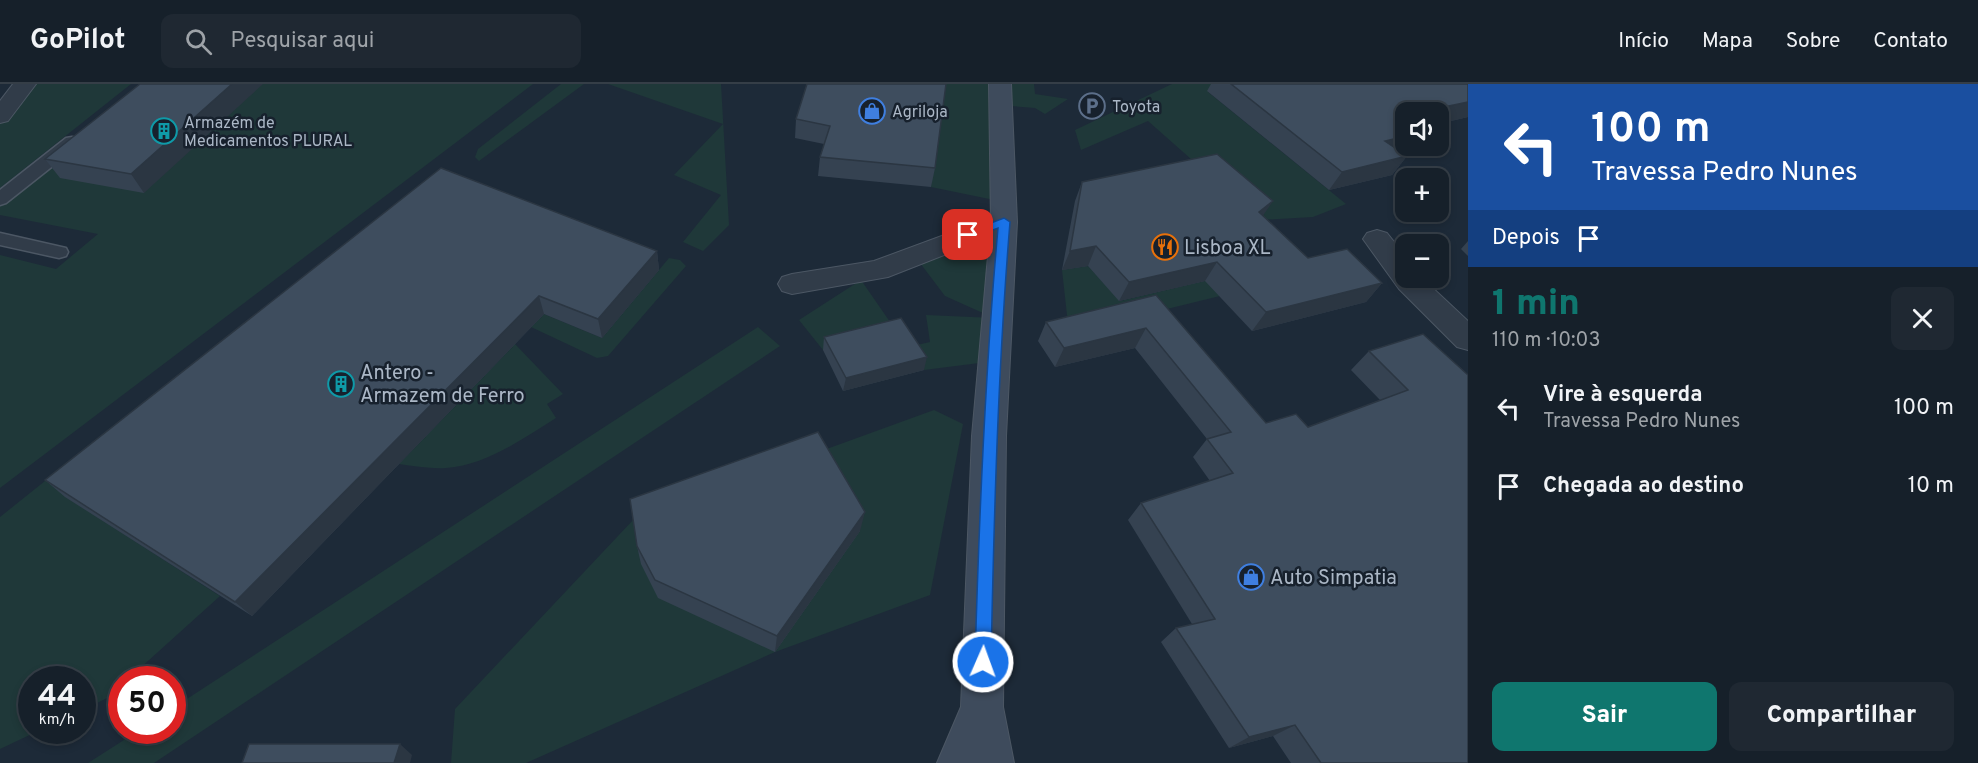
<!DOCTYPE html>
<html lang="pt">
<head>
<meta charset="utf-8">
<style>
  :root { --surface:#16202a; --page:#1f2832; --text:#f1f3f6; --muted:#9ea3a8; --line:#353e47; --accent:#0f766e }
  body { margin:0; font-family:Overpass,sans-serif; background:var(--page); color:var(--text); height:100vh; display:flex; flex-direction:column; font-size:22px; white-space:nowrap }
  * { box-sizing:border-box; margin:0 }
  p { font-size:20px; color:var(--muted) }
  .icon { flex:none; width:33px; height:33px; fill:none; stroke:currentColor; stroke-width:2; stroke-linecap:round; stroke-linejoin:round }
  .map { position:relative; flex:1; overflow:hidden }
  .side { display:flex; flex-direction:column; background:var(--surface); width:510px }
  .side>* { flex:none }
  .top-card { background:#1a4fa0; color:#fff; overflow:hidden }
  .tools { position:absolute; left:1395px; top:18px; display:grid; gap:12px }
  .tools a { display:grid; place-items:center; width:54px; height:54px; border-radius:12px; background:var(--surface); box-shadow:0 3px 9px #0003,0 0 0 2px var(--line); font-size:30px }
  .speed { position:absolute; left:18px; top:582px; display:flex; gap:12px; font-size:30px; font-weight:700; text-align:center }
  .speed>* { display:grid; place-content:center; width:78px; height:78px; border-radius:50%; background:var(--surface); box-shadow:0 3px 9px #0003,0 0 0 2px var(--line); line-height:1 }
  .speed small { font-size:15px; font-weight:400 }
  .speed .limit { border:9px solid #d22; background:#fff; color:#111 }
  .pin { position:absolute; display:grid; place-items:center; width:51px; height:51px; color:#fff; margin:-26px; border-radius:12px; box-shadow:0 3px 9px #0006 }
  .me { position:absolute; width:66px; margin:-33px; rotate:2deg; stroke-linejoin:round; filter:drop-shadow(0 0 4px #0008) }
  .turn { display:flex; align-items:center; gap:21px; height:126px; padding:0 24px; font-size:27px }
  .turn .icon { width:78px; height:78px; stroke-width:2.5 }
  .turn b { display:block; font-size:42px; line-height:51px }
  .then { display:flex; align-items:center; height:57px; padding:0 24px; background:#0003; gap:12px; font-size:22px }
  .round { display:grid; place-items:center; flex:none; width:63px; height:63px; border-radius:12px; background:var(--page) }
  .headline { display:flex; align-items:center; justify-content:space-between; height:102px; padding:0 24px }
  h1 { font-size:36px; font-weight:800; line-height:45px; color:var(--accent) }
  .primary-button { display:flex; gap:12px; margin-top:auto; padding:12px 24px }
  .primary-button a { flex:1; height:69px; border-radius:12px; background:var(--accent); color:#fff; font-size:24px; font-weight:800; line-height:69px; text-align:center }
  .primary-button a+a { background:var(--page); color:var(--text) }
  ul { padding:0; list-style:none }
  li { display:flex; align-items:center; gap:18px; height:78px; padding:0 24px }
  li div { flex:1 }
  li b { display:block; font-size:22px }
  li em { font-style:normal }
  header { display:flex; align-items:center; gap:36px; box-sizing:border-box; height:84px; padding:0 30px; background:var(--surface); border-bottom:2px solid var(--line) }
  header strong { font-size:28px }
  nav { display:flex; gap:33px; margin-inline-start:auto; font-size:21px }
  .search { width:420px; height:54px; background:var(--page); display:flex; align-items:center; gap:15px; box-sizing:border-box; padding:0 21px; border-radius:12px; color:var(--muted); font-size:22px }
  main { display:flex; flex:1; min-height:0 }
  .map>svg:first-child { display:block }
</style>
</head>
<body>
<header>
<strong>GoPilot</strong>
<div class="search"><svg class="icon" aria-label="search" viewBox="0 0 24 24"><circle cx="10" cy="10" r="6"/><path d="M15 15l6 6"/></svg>Pesquisar aqui</div>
<nav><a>Início</a><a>Mapa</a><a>Sobre</a><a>Contato</a></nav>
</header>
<main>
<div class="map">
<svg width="1468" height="679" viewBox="0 0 1468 679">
  <rect width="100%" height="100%" fill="#1d2a38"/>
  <path fill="#1f3839" d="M25,0H131L0,104V32Z
    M153,0H533L0,404V171L56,185L98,150L0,131V122Z
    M561,0H584L479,77L475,73L478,65Z
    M608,0H721L729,141L703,167L683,158L721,111L674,91L723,40Z
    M944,0H1034L1035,10L1068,15L1045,30L1035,24L999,21L1004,118L931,103Z
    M1172,0H1244L1208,8L1346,120L1313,133L1260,136L1148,37L1081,66L1075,46Z
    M1004,138L995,277L924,286L908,263L930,258L926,231L994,234L945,212L914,171Z
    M669,174L680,176L686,182L608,272L597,274L531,243L544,230L602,254Z
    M1280,179L1293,194L1069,249L1062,186L1088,182L1120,217Z
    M861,196L897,248L823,266L799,236Z
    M758,243L780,262L154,679H88L138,647L172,646L173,624Z
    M515,260L563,310L547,320L556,334C522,355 487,381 446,384C431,385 414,382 399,380Z
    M934,326L963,340L930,511L775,568L526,679H451L455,625L634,435Z
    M95,357L66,413L220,512L128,595L122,596L121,602L109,613L83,626L82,596H32V646L38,647L0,665V433Z"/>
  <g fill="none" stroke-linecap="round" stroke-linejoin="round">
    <g stroke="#4c5764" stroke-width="3">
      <path id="lane" d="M72,53L78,54L80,58L78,62L6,119L0,121V106L66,54Z
        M0,149L66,164L68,168L66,172L59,174L0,161Z"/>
    </g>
    <g stroke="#4c5764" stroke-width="2">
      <path id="street" d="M13,0H36L8,37L0,39V17Z
        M1004,129L1013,132L1017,138L1013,144L888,193L792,210L782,207L778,200L782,193L792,190L874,177Z
        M1377,146L1387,149L1406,173V194H1422L1468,237V266L1457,263L1399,205L1363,155L1367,149Z"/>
    </g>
    <g stroke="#4c5764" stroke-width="2">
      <path id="secondary" d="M989,0H1011L1017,138L1006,352L1003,623L1014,679H937L961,623L972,352L991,138Z"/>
    </g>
    <use href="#lane" fill="#313c49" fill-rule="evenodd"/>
    <use href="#street" fill="#313c49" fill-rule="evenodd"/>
    <use href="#secondary" fill="#3e4b5c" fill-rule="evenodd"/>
  </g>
  <path fill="#354251" d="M140,0L144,109L60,94L45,75Z
    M807,0L935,84L931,103L818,92L820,73L824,60L795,54L796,35Z
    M1211,0H1468V33L1438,40V28H1406L1415,65L1401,68L1407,72L1392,91L1329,106L1207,7Z
    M1082,98L1308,174L1382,199L1366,218L1252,247L1205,197L1119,217L1088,182L1062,186L1075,117Z
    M1468,157V172L1461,165Z
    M657,167L659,186L602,254L544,230L252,532L65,413L45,396Z
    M1156,211L1266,339L1308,343L1380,316L1351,286L1369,267L1423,250L1468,679H1291L1273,652L1229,664L1161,558L1176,544L1192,540L1128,436L1141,419L1210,397L1193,373L1207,355L1135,264L1055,283L1038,257L1046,238Z
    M824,253L924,286L843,307L823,266Z
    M860,447L775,568L658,514L641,480L637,462Z"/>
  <path fill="#2b3642" d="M232,0H263L144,109L131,90Z
    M1468,18V33L1438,40V28H1420Z
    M1406,52V62H1418L1415,65L1371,75L1385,57Z
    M1407,72L1392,91L1329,106L1342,88Z
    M1273,117L1260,136L1259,128Z
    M1096,162L1088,182L1062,186L1070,167Z
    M657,167L659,186L602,254L598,235Z
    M1217,178L1205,197L1119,217L1129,198Z
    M1382,199L1366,218L1252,247L1266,228Z
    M539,212L544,230L252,532L235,518Z
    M1146,244L1135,264L1055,283L1064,264Z
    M927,273L924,286L843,307L846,294Z
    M865,428L860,447L775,568L777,552Z
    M1295,641L1273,652L1229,664L1249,653Z
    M400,660L412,671L410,679H394Z"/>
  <path fill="#3e4d5e" stroke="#2b3642" stroke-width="1.5" d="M140,0H232L131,90L45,75Z
    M807,0H946L935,84L820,73L830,42L796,35Z
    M1231,0H1468V18L1420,28H1406V52L1385,57L1407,72L1342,88Z
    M1217,70L1273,117L1259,128L1308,174L1347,165L1382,199L1266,228L1217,178L1129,198L1096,162L1070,167L1082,98Z
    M441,84L657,167L598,235L539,212L235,518L45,396Z
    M1156,211L1266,339L1296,330L1308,343L1408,306L1369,267L1423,250L1468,291V679H1321L1295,641L1249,653L1176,544L1215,535L1141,419L1233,389L1207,355L1231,348L1146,244L1064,264L1046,238Z
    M901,234L927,273L846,294L824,253Z
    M818,348L865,428L777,552L655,496L637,462L630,415Z
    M249,660H400L394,679H242Z"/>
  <path fill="#1a73e8" stroke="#114b97" stroke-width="1.5" d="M1004,134L1010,138C998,284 994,431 991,578L989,583L983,586L977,583L975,578C979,433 985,288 998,144L968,155L962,151L964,149Z"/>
  <defs>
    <g id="parking-ring" transform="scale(1.35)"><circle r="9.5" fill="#17212d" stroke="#5c6f8a" stroke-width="1.5"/><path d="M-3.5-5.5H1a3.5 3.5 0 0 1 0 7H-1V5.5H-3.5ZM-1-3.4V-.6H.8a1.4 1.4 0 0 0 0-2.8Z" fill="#5c6f8a"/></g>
    <g id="shop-ring" transform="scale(1.35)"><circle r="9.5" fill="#17212d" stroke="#3f7fe0" stroke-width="1.5"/><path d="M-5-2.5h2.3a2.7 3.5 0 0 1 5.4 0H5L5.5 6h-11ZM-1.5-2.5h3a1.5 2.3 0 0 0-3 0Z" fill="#3f7fe0"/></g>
    <g id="building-ring" transform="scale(1.35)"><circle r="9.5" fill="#17212d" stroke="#0f9aa8" stroke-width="1.5"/><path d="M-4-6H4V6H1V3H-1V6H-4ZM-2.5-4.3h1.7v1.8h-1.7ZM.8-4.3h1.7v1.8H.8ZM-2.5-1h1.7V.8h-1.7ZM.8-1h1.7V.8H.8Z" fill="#0f9aa8"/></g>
    <g id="restaurant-ring" transform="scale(1.35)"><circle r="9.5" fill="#17212d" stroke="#e8710a" stroke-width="1.5"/><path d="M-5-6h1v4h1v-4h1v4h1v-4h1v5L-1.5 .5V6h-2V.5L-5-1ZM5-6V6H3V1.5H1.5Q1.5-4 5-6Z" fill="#e8710a"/></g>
  </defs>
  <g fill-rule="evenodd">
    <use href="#parking-ring" x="1092" y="22"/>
    <use href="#shop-ring" x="872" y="27"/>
    <use href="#building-ring" x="164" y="47"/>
    <use href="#restaurant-ring" x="1165" y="163"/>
    <use href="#building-ring" x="341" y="300"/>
    <use href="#shop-ring" x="1251" y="493"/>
  </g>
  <g text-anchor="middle" stroke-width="5" stroke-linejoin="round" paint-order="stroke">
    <g font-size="16" fill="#abb7c6" stroke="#17212d" text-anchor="start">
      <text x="1112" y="28">Toyota</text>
      <text x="892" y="33">Agriloja</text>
      <text x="184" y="44">Armazém de<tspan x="184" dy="18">Medicamentos PLURAL</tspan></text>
    </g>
    <g font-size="20" fill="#abb7c6" stroke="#17212d" text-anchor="start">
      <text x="1184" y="170">Lisboa XL</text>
      <text x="360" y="295">Antero -<tspan x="360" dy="23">Armazem de Ferro</tspan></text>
      <text x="1270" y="500">Auto Simpatia</text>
    </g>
  </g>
</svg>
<div class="tools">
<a><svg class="icon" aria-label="sound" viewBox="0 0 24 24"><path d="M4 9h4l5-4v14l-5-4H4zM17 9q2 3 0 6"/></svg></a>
<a>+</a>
<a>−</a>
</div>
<div class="speed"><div>44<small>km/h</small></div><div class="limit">50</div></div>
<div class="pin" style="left:968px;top:151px;background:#d93025"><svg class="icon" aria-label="arrive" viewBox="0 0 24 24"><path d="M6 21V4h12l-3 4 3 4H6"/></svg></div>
<svg class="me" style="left:983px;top:578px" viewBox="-20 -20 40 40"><circle r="17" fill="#1a73e8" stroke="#fff" stroke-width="3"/><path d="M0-11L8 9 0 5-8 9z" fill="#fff"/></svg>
</div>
<section class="side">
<div class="top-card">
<div class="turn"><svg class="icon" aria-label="left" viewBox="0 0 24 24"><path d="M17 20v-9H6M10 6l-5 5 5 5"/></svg><div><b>100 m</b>Travessa Pedro Nunes</div></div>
<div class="then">Depois<svg class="icon" aria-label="arrive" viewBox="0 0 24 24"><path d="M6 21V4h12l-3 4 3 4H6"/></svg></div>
</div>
<div class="headline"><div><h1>1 min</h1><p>110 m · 10:03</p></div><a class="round"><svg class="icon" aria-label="close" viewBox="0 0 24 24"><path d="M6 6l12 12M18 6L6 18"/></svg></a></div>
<ul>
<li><svg class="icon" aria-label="left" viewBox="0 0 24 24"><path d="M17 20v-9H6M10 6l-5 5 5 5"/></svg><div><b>Vire à esquerda</b><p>Travessa Pedro Nunes</p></div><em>100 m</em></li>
<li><svg class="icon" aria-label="arrive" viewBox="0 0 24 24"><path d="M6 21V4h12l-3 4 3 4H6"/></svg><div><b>Chegada ao destino</b></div><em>10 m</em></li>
</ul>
<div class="primary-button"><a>Sair</a><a>Compartilhar</a></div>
</section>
</main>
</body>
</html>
